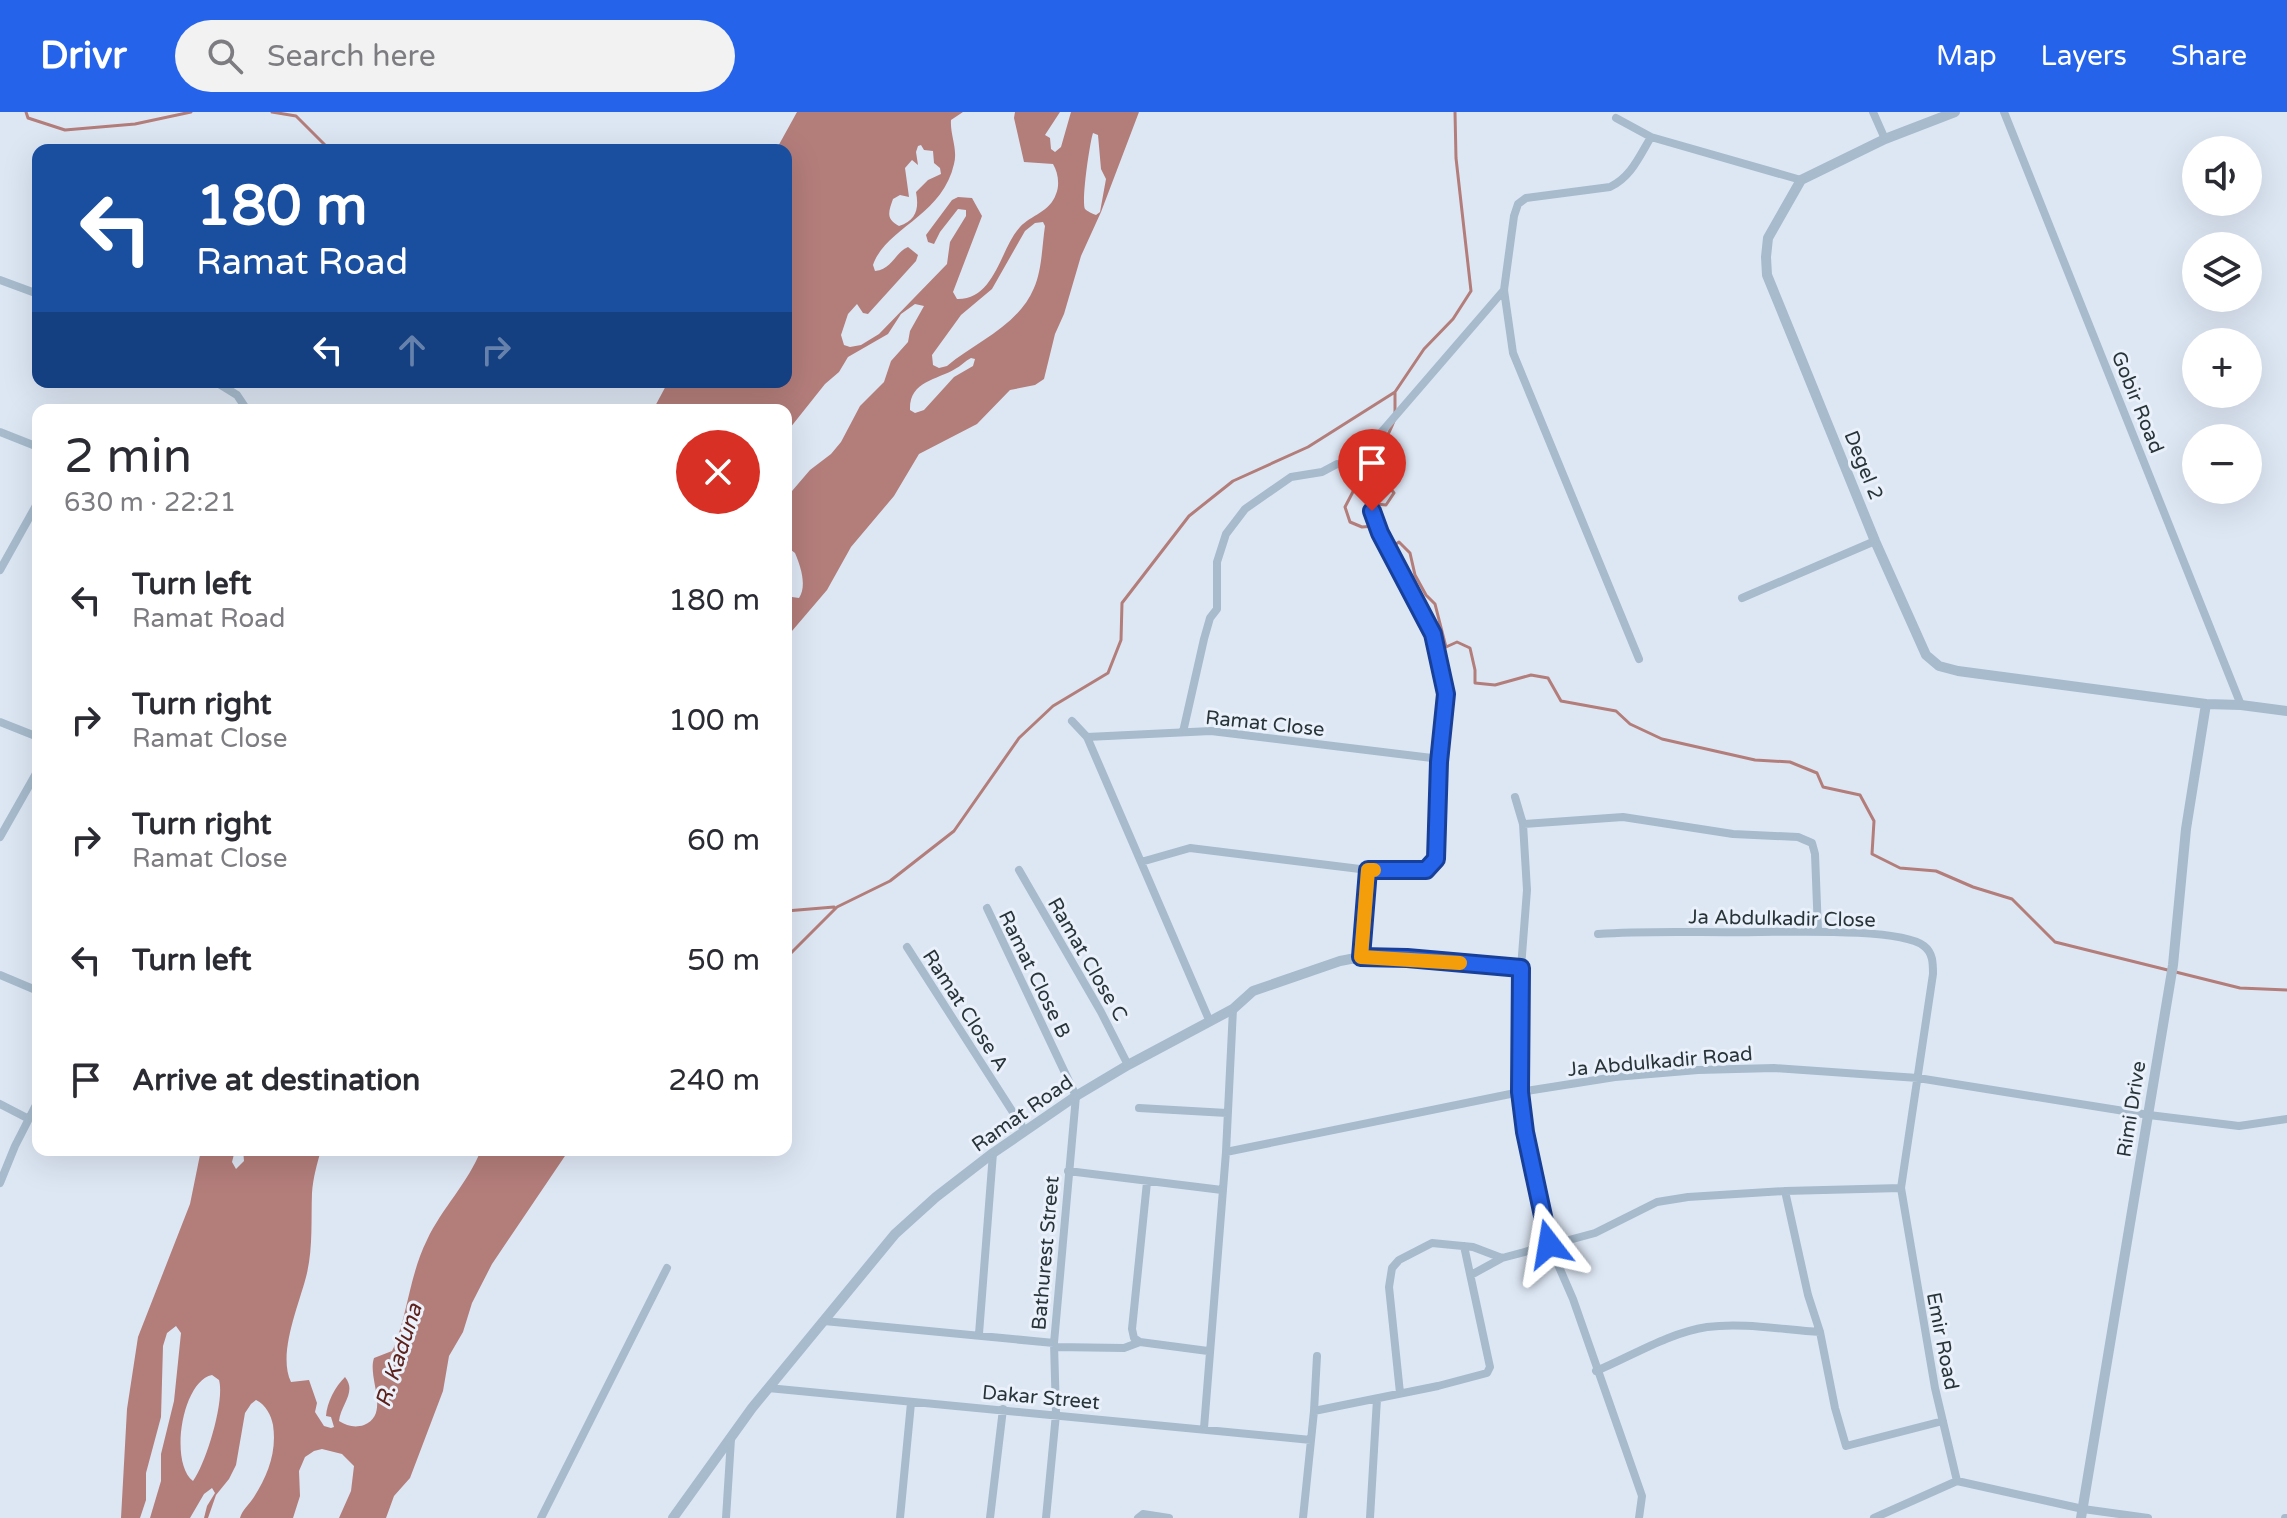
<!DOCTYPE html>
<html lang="en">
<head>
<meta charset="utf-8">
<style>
  :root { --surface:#fff; --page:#f2f2f3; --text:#2b2b33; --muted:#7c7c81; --accent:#2563eb }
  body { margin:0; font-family:"Varela Round",sans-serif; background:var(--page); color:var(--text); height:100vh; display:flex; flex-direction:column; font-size:30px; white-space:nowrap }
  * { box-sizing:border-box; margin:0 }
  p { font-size:26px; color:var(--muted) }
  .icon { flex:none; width:44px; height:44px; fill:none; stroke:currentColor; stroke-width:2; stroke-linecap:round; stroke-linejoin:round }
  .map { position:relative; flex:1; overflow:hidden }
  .side { position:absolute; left:32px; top:292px; width:760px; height:752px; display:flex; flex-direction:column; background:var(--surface); border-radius:16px; box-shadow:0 8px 32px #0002 }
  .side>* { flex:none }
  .banner { position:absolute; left:32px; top:32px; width:760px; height:244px; border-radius:16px; box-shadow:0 8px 32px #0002; background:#1a4fa0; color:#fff; overflow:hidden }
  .controls { position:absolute; left:2182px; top:24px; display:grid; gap:16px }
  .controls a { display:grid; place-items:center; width:80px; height:80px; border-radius:50%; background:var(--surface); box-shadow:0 8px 32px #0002; font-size:40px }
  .pin { position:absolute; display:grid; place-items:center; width:68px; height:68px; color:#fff; margin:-82px -34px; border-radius:50% 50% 50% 0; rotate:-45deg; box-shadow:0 0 8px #0007 }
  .pin .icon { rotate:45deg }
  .me { position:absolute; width:88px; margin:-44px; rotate:346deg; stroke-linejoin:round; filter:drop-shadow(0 0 6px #0008) }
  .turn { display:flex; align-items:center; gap:28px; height:168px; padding:0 32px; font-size:36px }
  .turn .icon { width:104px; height:104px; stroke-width:2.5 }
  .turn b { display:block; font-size:56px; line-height:68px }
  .lanes { display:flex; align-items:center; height:76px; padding:0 32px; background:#0003; justify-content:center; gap:40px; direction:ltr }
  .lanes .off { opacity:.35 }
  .round { display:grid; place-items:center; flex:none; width:84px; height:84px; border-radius:42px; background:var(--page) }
  .headline { display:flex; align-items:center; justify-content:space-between; height:136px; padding:0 32px }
  h1 { font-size:48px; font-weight:600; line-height:60px }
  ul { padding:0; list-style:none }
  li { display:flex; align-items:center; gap:24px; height:120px; padding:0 32px }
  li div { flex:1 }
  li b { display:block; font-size:30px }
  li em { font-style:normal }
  header { display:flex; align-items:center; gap:48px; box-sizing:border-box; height:112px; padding:0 40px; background:var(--accent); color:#fff }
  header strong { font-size:38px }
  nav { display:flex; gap:44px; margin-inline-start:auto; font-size:28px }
  .search { width:560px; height:72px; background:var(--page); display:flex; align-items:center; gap:20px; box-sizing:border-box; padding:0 28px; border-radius:44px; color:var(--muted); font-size:30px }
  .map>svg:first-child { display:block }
</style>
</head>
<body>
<header>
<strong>Drivr</strong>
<div class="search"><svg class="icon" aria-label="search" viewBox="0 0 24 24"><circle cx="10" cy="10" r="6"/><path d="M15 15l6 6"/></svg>Search here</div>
<nav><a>Map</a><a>Layers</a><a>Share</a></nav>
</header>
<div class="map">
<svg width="2287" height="1406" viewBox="0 0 2287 1406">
  <rect width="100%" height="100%" fill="#dde7f4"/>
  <path fill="#b37d7a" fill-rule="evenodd" d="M797,0H963L951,8C950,23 958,37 954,52C942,105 886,115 873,153L875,159C893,157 894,141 908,135L918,143L916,149L868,202L863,201L857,192L848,202L841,223L844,233L850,235L861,233L879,222L947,152L950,130L966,104V98L958,97L940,120L934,132L928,130L926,123L952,88L958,85L972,86L982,104L953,180L957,187C995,188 1000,137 1020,115C1031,103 1050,100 1056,82C1060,73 1058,60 1053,52L1024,50L1014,6L1015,0H1060L1045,23L1050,26L1051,37L1055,40L1061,35L1071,0H1139L1101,100L1081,144L1064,202L1055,222L1044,267L1035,273L1010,278L977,312L919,342L894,384L851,435L827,478L786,526V463L792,485L799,486C807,474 801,455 795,441L791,438L786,443V386L810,358L831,342L841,330L860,294L884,270L891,249L908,230L910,219L924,194L915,192L901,202L888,222L848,245L839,260L825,272L786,321V298H653L668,270H786V38H776ZM1093,21L1098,23L1101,57L1106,67L1100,100L1096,103C1093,102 1087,99 1085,97C1081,90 1090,29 1093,21ZM921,33L924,38L933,39L934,51L940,56L941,62L928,68L916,80C919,96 917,108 899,114C885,107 889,99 893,87L900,83L909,85L905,56L912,48L918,53L916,40L918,34ZM1043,110L1045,114C1042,134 1042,158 1034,176C1018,214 977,229 947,254L939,256L933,253L932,243L961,203L992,177L1025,119L1035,111ZM971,246L975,247L973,254L954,265L924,298L915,301L910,298C909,269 937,268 955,257C961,254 965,249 971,246Z
    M201,1038H235L232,1050L236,1057L244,1049L243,1038H253L258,1043L263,1038H321C317,1052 313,1066 312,1081C311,1107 313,1135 307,1161C300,1191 277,1241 291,1270L309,1268L317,1291L315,1300L324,1314L331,1316L334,1315L331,1305L326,1304C327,1290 335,1275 345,1265C357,1280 341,1292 339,1309C347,1314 355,1316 364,1313C391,1302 367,1266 374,1246L392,1239L394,1235C408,1200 410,1162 427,1128C442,1096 468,1071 481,1038H569L492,1152L472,1191L463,1220L449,1244L443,1279L410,1366L394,1384L386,1406H339L351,1379L354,1354L342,1342L322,1337L314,1339L305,1345L299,1359L300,1384L293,1406H240C242,1398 249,1393 254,1385C268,1363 277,1340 273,1313C271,1303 266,1293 256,1288L251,1292L245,1301L236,1353L229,1367L216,1383L208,1406H204L207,1394L215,1381L212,1376L204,1382L190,1406H150L161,1369V1342L174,1289L181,1221L176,1214L167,1221L163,1234L161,1305L146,1361V1388L140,1406H121L127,1297L138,1225L190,1092ZM212,1263L219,1268C225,1289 206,1351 193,1369C169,1351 182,1269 212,1263Z"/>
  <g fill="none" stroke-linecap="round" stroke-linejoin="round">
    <path stroke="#b37d7a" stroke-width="3" d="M26,0L28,6L65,18L135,12L191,0
      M272,0L296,4L330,38
      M1395,302V280
      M1360,375L1357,372L1345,395L1350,410L1362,415L1375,414
      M1371,385L1376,392L1386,393L1394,381C1361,339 1379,349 1394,309
      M1387,429L1393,434L1399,430L1410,441L1415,463L1426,483L1435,492L1446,535L1457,530L1470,536L1475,558V571L1495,573L1531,563L1548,566L1561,589L1616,599L1630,612L1662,627L1755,648L1790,650L1817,661L1823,675L1860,683L1874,709L1872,742L1900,756L1936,759L1973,775L2012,787L2055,830L2240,876L2287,878
      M786,799L834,795
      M786,846L837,795L890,769L954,719L1019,626L1053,594L1108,561L1121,528L1122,491L1189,404L1233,369L1308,335L1395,280L1424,237L1453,207L1471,179L1456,46L1455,0"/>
    <path stroke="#a7bbcd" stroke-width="8" d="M1873,0L1885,27
      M2004,0L2241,593
      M1616,6L1651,25L1801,68
      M0,168L38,182
      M216,270L237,283L247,298
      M0,320L38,335
      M0,458L38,390
      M1742,486L1875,429
      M1639,547L1513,241L1504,178L1514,104L1518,92L1526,86L1610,75C1631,65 1639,45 1651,25
      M1072,609L1087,625L1210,910
      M0,610L38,625
      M1183,620L1204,527L1210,506L1217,497V450L1226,422L1245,397L1291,365L1322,360L1337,352L1357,355L1378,324L1504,178
      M1087,625L1211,619L1432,646L1439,650
      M1515,685L1523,712L1527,778L1521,856L1520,980L1525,1020L1549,1132L1573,1187L1642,1384L1639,1406
      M1523,712L1623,705L1733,722L1798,725L1812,731L1815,742L1818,819
      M0,725L38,658
      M1141,750L1190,736L1368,758H1426L1436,747L1439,650L1446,582L1433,522L1380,421L1357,355
      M1019,758L1101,900L1128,953
      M987,796L1076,984L1054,1231L1056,1302L1046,1406
      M1598,822C1652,818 1705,821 1759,820C1791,820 1901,816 1924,834C1933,841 1933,851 1933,862L1901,1076L1935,1276L1957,1369L2083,1397L2148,1406
      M907,835L1025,1019
      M1361,845L1368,758
      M0,863L38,879
      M0,992L29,1007
      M1139,996L1227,1001
      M1226,1040L1520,980L1615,965L1698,958L1774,956L1918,966L2149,1003L2239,1014L2287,1007
      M1068,1059L1222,1078
      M0,1071L15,1034L38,989
      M1785,1079L1808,1183L1820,1220L1835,1296L1846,1334L1943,1309
      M1471,1163L1502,1146
      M824,1209L1054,1231
      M979,1222L993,1041
      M1140,1230L1134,1226L1132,1217L1147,1070
      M1055,1235L1124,1236L1140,1230L1208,1239
      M1596,1259C1632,1244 1668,1221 1707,1215C1743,1210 1784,1218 1820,1220
      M768,1276L1311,1328
      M1400,1281L1389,1175L1392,1156L1399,1148L1432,1131L1473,1135L1502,1146L1595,1121L1657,1090L1688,1085L1785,1079L1901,1076
      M1314,1299L1438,1274L1487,1261L1490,1255L1464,1134
      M1204,1316L1226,1040L1233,897
      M541,1406L667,1156
      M726,1406L731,1327
      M900,1406L911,1291
      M990,1406L1003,1297
      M1138,1406L1143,1402L1169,1406
      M1303,1406L1314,1299L1317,1244
      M1370,1406L1377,1287
      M1874,1406L1957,1369
      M2285,1406H2287"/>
    <path stroke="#a7bbcd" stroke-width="10" d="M1955,0L1885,27L1801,68L1768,126L1766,145L1767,163L1796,234L1875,429L1926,543L1939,554L1958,559L2206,592L2241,593L2287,599
      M673,1406L752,1296L895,1122L936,1085L993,1041L1076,984L1128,953L1233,897L1253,879L1340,849L1361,845L1407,846L1521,856
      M2081,1406L2173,853L2186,717L2206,592"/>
  </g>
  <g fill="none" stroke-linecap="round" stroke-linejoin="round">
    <g stroke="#184099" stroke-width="20">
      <path id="route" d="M1372,399L1380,421L1433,522L1446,582L1439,650L1436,747L1426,758H1368L1361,845L1407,846L1521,856L1520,980L1525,1020L1549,1132"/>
    </g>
    <use href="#route" stroke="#2563eb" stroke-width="14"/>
    <path stroke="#f59e0b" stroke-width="14" d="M1374,758H1368L1361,845L1460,851"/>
  </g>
  <g text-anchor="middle" stroke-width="6" stroke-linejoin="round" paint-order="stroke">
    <g font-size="20" fill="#283439" stroke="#eaf1fb">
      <text transform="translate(2138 290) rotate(68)" y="7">Gobir Road</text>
      <text transform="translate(1864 353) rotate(68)" y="7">Degel 2</text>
      <text transform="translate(1265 611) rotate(6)" y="7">Ramat Close</text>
      <text transform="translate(1782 806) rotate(1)" y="7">Ja Abdulkadir Close</text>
      <text transform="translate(1088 847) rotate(60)" y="7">Ramat Close C</text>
      <text transform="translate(1035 862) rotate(64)" y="7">Ramat Close B</text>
      <text transform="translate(966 898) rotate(57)" y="7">Ramat Close A</text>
      <text transform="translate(1660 949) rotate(-5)" y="7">Ja Abdulkadir Road</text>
      <text transform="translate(2131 997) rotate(-81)" y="7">Rimi Drive</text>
      <text transform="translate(1022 1001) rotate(-35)" y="7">Ramat Road</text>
      <text transform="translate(1045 1141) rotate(-85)" y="7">Bathurest Street</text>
      <text transform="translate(1943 1229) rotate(79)" y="7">Emir Road</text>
      <text transform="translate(1041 1285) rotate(5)" y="7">Dakar Street</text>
    </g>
    <g font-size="22" font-style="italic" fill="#5e211b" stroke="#eaf1fb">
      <text transform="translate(398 1243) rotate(-72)" y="8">R. Kaduna</text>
    </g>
  </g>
</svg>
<div class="controls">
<a><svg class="icon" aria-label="sound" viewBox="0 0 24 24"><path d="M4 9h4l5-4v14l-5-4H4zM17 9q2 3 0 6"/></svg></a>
<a><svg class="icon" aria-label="layers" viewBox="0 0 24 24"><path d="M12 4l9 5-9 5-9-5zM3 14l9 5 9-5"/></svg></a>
<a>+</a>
<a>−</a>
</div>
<div class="pin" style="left:1372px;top:399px;background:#d93025"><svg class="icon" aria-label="arrive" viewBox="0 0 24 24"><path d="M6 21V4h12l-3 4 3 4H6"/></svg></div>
<svg class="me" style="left:1549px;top:1132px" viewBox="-20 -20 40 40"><path d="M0-17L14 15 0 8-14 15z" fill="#2563eb" stroke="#fff" stroke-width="4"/></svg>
<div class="banner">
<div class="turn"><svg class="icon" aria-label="left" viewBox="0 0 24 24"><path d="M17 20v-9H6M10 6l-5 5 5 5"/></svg><div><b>180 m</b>Ramat Road</div></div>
<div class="lanes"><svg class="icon" aria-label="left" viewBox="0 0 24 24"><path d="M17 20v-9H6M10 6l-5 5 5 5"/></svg><svg class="icon off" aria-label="ahead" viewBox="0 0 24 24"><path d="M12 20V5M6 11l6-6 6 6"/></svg><svg class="icon off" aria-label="right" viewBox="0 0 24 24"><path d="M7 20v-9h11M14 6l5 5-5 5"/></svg></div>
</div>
<section class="side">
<div class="headline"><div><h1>2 min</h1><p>630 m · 22:21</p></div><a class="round" style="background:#d93025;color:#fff"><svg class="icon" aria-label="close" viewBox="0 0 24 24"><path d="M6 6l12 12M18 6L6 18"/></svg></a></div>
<ul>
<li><svg class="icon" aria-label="left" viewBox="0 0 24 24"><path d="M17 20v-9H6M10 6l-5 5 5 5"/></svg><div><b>Turn left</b><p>Ramat Road</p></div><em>180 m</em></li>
<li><svg class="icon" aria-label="right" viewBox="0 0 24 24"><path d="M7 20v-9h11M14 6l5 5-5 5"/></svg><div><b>Turn right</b><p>Ramat Close</p></div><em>100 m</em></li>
<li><svg class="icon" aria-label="right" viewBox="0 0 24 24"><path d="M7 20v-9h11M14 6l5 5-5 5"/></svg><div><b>Turn right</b><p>Ramat Close</p></div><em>60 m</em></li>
<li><svg class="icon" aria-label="left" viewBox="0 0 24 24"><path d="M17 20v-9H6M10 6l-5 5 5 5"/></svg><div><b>Turn left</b></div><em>50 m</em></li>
<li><svg class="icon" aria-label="arrive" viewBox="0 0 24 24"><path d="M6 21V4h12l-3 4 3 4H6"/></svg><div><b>Arrive at destination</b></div><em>240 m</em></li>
</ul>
</section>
</div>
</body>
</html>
